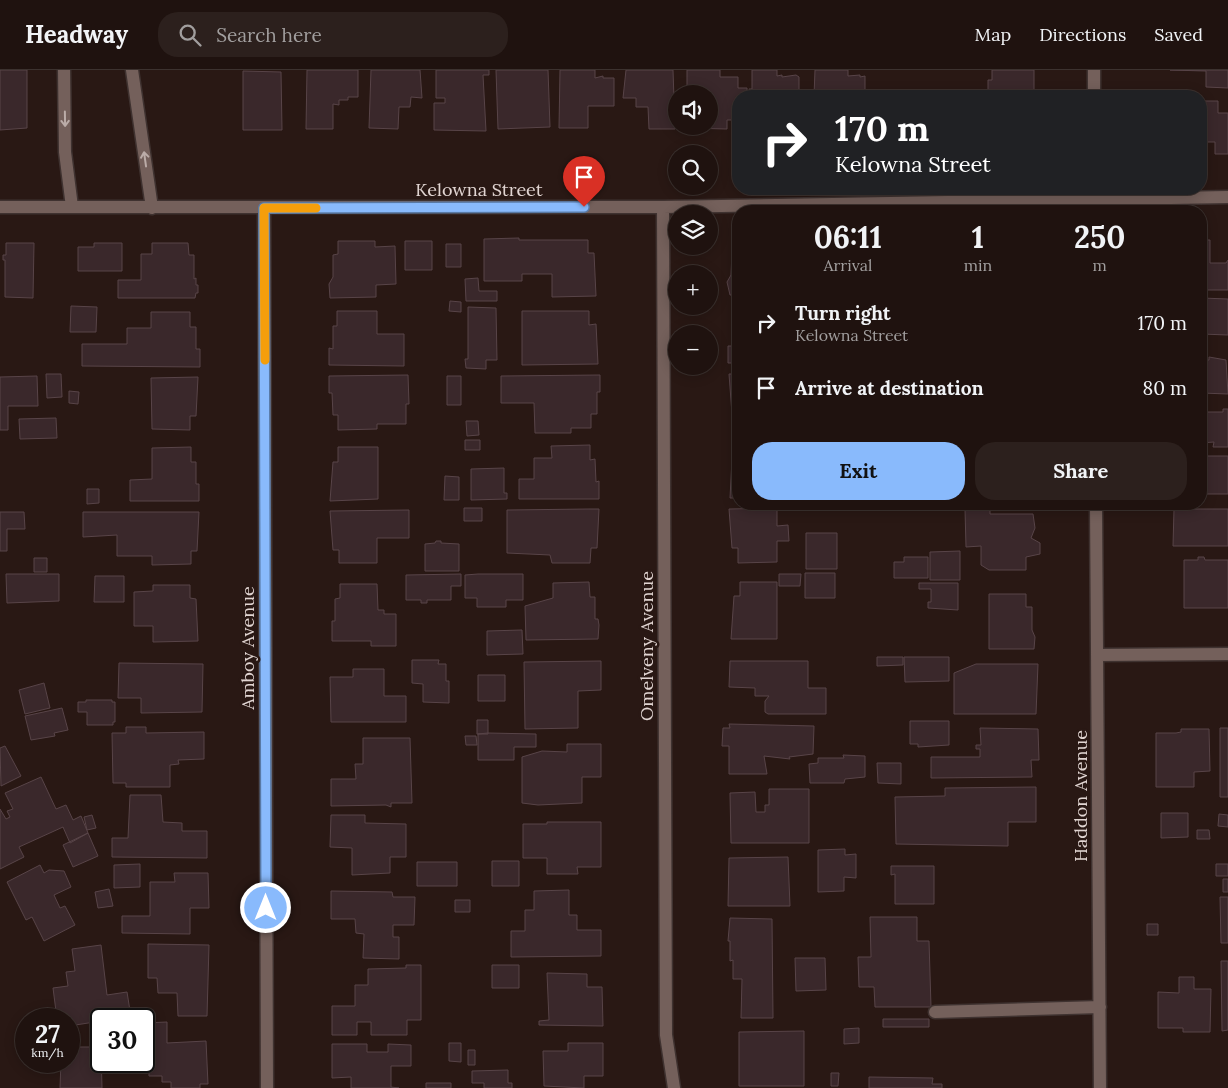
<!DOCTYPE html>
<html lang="en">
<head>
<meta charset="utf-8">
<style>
  :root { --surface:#1f120f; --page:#2c201d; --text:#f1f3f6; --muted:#a19e9e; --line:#3c322f; --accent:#89bafc }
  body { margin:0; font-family:Lora,serif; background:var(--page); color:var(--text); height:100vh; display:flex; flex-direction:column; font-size:19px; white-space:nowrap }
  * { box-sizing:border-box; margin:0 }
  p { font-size:16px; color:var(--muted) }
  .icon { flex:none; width:28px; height:28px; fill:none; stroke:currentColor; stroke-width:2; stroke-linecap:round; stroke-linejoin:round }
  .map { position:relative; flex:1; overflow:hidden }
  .panel { position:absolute; left:732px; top:135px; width:475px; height:305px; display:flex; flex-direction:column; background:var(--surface); border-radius:20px; box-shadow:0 2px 12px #0003,0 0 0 1px var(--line) }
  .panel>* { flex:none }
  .banner { position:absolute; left:732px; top:20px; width:475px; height:105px; border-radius:20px; box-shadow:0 2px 12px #0003,0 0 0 1px var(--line); background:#202124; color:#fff; overflow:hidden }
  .fabs { position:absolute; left:668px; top:15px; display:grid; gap:10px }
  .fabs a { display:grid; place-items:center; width:50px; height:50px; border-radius:50%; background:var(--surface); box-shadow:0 2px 12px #0003,0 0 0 1px var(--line); font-size:25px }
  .speed { position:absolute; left:15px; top:938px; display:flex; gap:10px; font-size:25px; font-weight:700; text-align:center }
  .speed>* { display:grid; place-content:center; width:65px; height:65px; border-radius:50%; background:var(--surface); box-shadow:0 2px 12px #0003,0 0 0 1px var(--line); line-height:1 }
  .speed small { font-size:12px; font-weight:400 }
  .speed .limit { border:2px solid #111; border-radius:8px; background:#fff; color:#111 }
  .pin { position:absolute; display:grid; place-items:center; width:42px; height:42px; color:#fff; margin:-51px -21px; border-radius:50% 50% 50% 0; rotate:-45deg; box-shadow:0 0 5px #0007 }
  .pin .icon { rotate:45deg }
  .me { position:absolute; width:55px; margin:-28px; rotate:0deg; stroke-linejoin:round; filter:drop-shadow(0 0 4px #0008) }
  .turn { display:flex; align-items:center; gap:18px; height:105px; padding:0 20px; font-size:22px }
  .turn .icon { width:65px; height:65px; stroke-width:2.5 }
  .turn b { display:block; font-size:35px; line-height:42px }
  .eta { display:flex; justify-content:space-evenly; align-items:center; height:85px; text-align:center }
  .eta b { font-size:30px; font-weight:800; line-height:35px }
  .button { display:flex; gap:10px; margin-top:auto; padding:10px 20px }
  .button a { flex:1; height:58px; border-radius:20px; background:var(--accent); color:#111; font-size:20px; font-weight:800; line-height:58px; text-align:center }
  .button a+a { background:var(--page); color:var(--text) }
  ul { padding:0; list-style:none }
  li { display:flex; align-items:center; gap:15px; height:65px; padding:0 20px }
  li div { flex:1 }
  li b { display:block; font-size:19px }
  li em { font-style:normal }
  header { display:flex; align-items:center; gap:30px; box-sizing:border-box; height:70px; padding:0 25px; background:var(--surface); border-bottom:1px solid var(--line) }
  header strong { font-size:24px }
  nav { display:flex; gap:28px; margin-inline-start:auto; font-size:18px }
  .search { width:350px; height:45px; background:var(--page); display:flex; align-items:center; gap:12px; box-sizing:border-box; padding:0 18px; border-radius:20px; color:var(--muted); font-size:19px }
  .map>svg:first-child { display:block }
</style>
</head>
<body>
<header>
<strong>Headway</strong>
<div class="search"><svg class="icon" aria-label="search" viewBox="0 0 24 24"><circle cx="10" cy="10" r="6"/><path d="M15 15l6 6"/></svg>Search here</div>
<nav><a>Map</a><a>Directions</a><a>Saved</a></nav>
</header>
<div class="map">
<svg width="1228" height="1018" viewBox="0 0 1228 1018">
  <rect width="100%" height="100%" fill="#291814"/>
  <path fill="#3a282b" stroke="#584448" d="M0,0H27V58L0,60Z
    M307,0H358V27H348V30H339V35L333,34V59H306Z
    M371,0H420L422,28L411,27L410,37H399L398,59L369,58Z
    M436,0H489V5H483L486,61L434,60V33H445V28H436Z
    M496,0H548L550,57L498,59Z
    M560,0H595V8L603,6V8H614V36H588V58H559Z
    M626,0H673L675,59H649L648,37H636V28H623Z
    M687,0H720V7H738V18H747V26H739L737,50H727V59L686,58V56H709V24H687Z
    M752,0H777V6L782,5V7L796,5L799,7V26H753L749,19H752Z
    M815,0H848V6L860,5V7L865,6V26H814Z
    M992,0H1034V20H988V10H992Z
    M1170,0H1228V18L1206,17V1Z
    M243,1L281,2L282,60H243Z
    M1201,31H1218V43H1228V84H1215V72H1201Z
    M519,168V170H588V183H594L596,226L552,227V204H522V211H484V169Z
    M737,170L739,225H730L727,212L731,205L732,182L737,183Z
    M1201,170H1210V193H1226L1228,190V220H1201Z
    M338,171H375V177L395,176L396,214L376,215V227L330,228L329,214L333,207V185L338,184Z
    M405,171H432V200H405Z
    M6,173H34L33,228L5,227V190H3V185H6Z
    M94,173H122V201H78V177H94Z
    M152,173H188L189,185H194V209L196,208V215H198V223H196L195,228H118V210H141V184H152Z
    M446,174H461V197H446Z
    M478,208L479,221H497V231H466L465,209Z
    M1201,228L1228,229V265L1201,264Z
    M450,231L461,232V242L449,241Z
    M71,236L97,237L96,262H70Z
    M468,237L496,238L497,290H486V299L466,298L465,289H468Z
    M737,239L739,293H728V276H732V254H737Z
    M337,241H377V264H404V296L329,295V278L333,279V256H337Z
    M522,241H589V255L596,254L598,294L522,295Z
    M151,242H190V257H196V279H200V297L82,296V274H127V258H151Z
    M1209,287L1226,290L1228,324L1201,323V290H1209Z
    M46,304H61L62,327L47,328Z
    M729,304H739V358L738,343L732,344Z
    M408,305L409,334H406V354H377V359L338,360V345H333L332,323H329V306Z
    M600,305V322H597V344H591V358H571V363H535L534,333H501V306Z
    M37,306L38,336H8V360H0V307Z
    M447,306H461V335H447Z
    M198,307L196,346H190V360L152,359L151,308Z
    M69,321L79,322L78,334L69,333Z
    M1223,339H1228V377H1213L1214,372L1201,373V342H1223Z
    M56,348L57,368L20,369L19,349Z
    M466,351H478L479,365L467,366Z
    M465,370H480V380H465Z
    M590,375V390L595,389L596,412L599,411V429H519V409H534V388H552L551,376Z
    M738,375L739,428H730L732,389H737Z
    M191,377V392H196V414H199V431H130V410L152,409V378Z
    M338,377H378V429L330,431L333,392H338Z
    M1201,386H1228V424H1201Z
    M504,398V423H507V429L471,430V399Z
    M445,406L459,407V430H444Z
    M87,419H99V433L87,434Z
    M464,438H482V451H464Z
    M777,438V456L788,455L789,471H777V492L738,493V478H732L729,439Z
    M589,439H599L597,478H591L590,493H552L550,485L507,483V440Z
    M965,439H990V444H1033L1035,458L1031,468L1040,473V484L1026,487V500H989L981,495V476L966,477Z
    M1174,439H1228V476H1173Z
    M409,440V468H377V493H339V480H333L330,441Z
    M0,442H24L25,459H7V481H0Z
    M83,442H199L197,481H191V494L152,495V486H117V465L83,467Z
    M806,463H837V499H806Z
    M436,471H441V473L459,474V501H425V474L435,473Z
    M960,481V510H930V482Z
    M904,487H928V508H894V492H904Z
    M1198,487H1204L1205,490H1228V538H1184V490H1198Z
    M34,488H47V502H34Z
    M805,503H835V528H805Z
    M6,504H59V531L7,533Z
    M461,504V516H451V530H427V533H421V530H406V505Z
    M478,504H523V530H506V537H477V528H465V505Z
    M779,504H801L800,516H779Z
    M95,506H124V532H94Z
    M589,512L590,527H595V549H598L599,555L598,569L526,570L525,536L553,528V513Z
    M740,512H777V569H731L734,526H740Z
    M919,513H958V540L928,538V532H931V519H919Z
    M340,514H377L378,540H384V544H396V576H371V571H332V551H335V529L340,528Z
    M153,515H190V528L196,529L198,571L153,572V556H134V522L153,521Z
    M989,524H1026V537H1032V560L1035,567L1034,579H989Z
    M522,560L523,584L487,585V561Z
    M877,587H903V595L877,596Z
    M904,587H949V611L905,612Z
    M412,590H439L438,594H446V611H449V633L423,632V614L412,613Z
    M601,591V620L578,621V658L525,659L524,592Z
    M730,591H808V618H826V644H768L765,642V631L769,626H755V618L729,617Z
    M119,593L203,594L202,642L141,643V628H118Z
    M976,594H1038L1036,644H954V603Z
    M353,599H384V626H406V652H331L330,607H353Z
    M478,605H505V631H478Z
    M44,613L50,638L25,644L19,620Z
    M86,630H112V632H115V652H113V655H87V642H78V632H86Z
    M62,638L68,660L54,663L55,666L31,670L25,646Z
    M477,650H488V664H477Z
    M910,651H949V675L918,677V674H910Z
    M729,654L814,656L813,684L789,687L790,689L764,686L767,704H729V676H722L723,658H730Z
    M126,657H146V663L204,662V689L178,690L179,694L170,695V717H126V713H113L112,663H126Z
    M980,658L1038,659L1039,690H1031L1032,707L931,708V687H980V679H976V675H981Z
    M1220,658H1228V727H1220Z
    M1181,659H1209L1210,701L1194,702V717H1156V663H1176L1181,662Z
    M488,663L536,664V677H514V690H478V664Z
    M465,666H476L477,675H466Z
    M363,668H410L412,733H391V737L386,735L331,736V709H356L355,694H363Z
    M567,674H601V707H582V733L538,735L522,733V687L542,681L567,682Z
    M5,676L21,706L1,716L0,678Z
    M843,685L865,686V707L845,709L844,713H810L809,694L818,693V688H844Z
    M877,693H901V714L878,713Z
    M41,707L56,739L66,735L73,750L81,746L88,763L70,773L63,757L19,777L24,787L0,799V739L6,749L10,747L7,741L13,739L5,723Z
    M1036,717V752H1008V776L896,774L895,727L945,726V718Z
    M769,719H809V773H731L730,723L755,722L756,742H765V735H769Z
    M130,725H161L163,752L182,753V761H207V788L112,787V768H128Z
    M1161,743H1188V767L1161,768Z
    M1219,744L1228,745V757L1218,756Z
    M92,745L96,758L87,760L84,747Z
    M331,745H365V753L406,754V787H390V803L352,805V778L330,777Z
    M547,752H601V797H577L578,804H547V788H523V754H547Z
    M1197,760H1209L1210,769H1197Z
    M88,763L98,786L73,797L63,775Z
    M845,779V785L856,784V808L844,807V821L818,822V780Z
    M788,787L790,836H728L729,788Z
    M492,791H519V816H492Z
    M417,792H457V816H417Z
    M140,794V817L114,818V795Z
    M1216,794H1228V806H1216Z
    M40,795L44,803L49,800L64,801L71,817L54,825L60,838L65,836L75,855L44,871L32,847L26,850L7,812Z
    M891,796H934V834H895V804L891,805Z
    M174,803H208L209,838H190V864L122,863V846H150V812H175Z
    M1223,809H1228V822H1223Z
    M109,819L113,836L98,838L95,822Z
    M569,820V845H577V860H601V886L511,887V861H525V840H534V821Z
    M331,821L392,822L393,827H415L414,855H393V867H399V889L363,888L364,864L356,863L355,849H331Z
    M1220,827H1228V873H1221Z
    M455,830H470V842H455Z
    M870,847H917V871H929L931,937H875L874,917H859L858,887H871Z
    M730,848L772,849L773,948H741L742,909H733V890L730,891V871H728Z
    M1147,854H1158V865H1147Z
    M148,874L209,875L207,946H178L177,923H158L157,908H148Z
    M101,875L107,925L127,922L131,947L101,949V951L69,956V949H57L53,918L68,916L66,902L75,901L72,879Z
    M795,888H825L826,920L796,921Z
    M1221,891H1228V960L1222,961Z
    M406,895H421V950H407V965H371V952H357V965H332V936H355V915H368V899L406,898Z
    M492,895H519V918H492Z
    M547,903L587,904V917H602L603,956L539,955V951L549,950Z
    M1179,907H1194V919H1211L1210,962H1183V958H1158V922L1179,923Z
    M883,949H929V957H883Z
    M167,952V973L206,971L208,1014H200V1018H171V1012H162V1006H149V974H144V953Z
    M859,958V973L844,974V959Z
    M804,961V1016H739V962Z
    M449,973H461V992L449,991Z
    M568,973H603V1006H584V1018L544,1016L543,981H568Z
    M332,974H367V982H388V974L411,975V996H391V1017L399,1018H351V1007L332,1008Z
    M69,977H96V979H101L102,1018H60L61,991H69Z
    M468,980H475V995H468Z
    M508,1000V1013H512V1018H484V1013H472V1001Z
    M831,1003H839L838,1016H831Z
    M869,1007L933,1008L932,1014H942V1018H869Z
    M426,1013H451V1018H426Z"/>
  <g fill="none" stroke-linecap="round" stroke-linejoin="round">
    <g stroke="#3f3230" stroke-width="15">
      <path id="minor" d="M64,0L65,82L72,137
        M132,0L152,138
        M1094,0V26
        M1094,119L1095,141
        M0,137H663L1228,127
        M663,137L666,965L674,1018
        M264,138L267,1018
        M1096,434L1100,1018
        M1097,585L1228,584
        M935,942L1100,937"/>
    </g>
    <use href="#minor" stroke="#74605b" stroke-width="12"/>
  </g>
  <defs><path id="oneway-shaft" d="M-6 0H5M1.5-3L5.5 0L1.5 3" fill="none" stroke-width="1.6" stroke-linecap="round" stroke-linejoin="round" transform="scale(1.25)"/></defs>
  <g stroke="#bbaca8">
    <use href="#oneway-shaft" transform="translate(65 49) rotate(89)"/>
    <use href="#oneway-shaft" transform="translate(145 89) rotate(-98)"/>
  </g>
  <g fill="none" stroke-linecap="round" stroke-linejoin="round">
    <g stroke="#5979a4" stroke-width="12">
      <path id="route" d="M266,838L264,138L584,137"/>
    </g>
    <use href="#route" stroke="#89bafc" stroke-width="9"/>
    <path stroke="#f59e0b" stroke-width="9" d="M265,290L264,138H316"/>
  </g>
  <g text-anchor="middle" stroke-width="5" stroke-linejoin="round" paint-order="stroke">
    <g font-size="18" fill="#e1d5d2" stroke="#291814">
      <text x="479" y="126">Kelowna Street</text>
      <text transform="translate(647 576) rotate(-90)" y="6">Omelveny Avenue</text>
      <text transform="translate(248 578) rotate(-90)" y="6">Amboy Avenue</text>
      <text transform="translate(1081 726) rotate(-90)" y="6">Haddon Avenue</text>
    </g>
  </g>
</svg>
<div class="fabs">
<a><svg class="icon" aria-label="sound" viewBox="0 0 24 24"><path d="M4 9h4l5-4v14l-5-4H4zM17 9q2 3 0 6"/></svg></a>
<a><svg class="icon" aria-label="search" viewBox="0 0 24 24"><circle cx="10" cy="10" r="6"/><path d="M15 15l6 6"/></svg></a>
<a><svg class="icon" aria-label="layers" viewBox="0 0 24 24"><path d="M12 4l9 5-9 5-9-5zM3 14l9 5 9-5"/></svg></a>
<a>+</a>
<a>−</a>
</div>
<div class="speed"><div>27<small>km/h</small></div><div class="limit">30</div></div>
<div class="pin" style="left:584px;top:137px;background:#d93025"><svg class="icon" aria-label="arrive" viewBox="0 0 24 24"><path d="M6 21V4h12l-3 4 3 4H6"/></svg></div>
<svg class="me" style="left:266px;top:838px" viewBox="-20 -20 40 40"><circle r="17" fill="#89bafc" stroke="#fff" stroke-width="3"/><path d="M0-11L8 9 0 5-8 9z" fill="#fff"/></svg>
<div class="banner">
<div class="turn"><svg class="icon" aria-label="right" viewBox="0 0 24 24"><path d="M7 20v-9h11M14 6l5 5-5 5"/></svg><div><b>170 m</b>Kelowna Street</div></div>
</div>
<section class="panel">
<div class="eta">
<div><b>06:11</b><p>Arrival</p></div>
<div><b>1</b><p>min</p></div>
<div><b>250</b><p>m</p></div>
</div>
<ul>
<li><svg class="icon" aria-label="right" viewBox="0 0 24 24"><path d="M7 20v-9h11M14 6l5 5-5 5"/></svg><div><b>Turn right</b><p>Kelowna Street</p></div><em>170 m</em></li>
<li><svg class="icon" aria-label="arrive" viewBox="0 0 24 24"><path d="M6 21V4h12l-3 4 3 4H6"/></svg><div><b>Arrive at destination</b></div><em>80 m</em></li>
</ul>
<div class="button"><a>Exit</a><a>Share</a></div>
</section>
</div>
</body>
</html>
